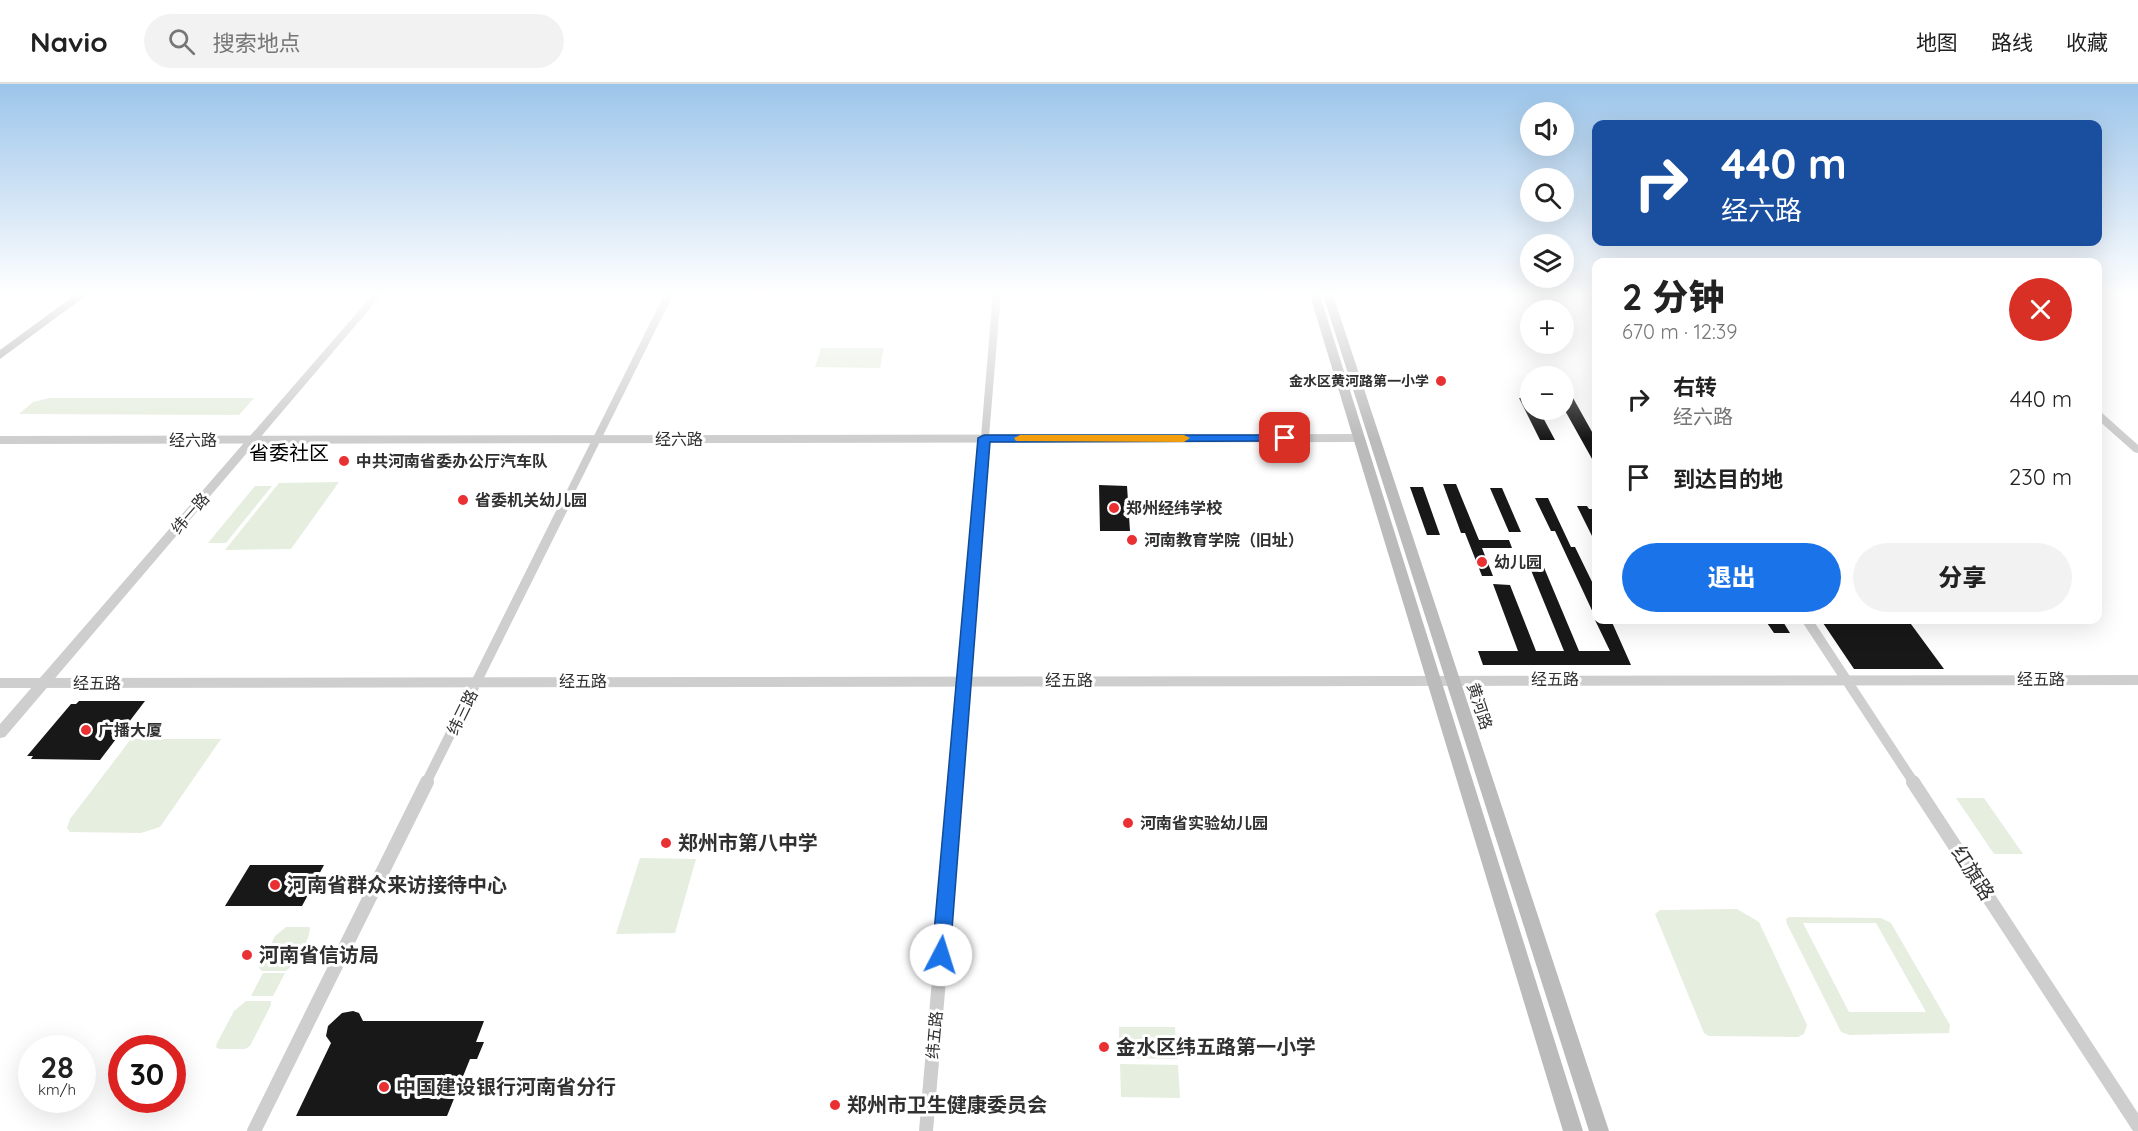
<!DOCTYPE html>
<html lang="zh">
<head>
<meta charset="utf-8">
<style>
  :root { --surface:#fff; --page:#f2f2f2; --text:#222; --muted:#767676; --line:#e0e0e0; --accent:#1a73e8 }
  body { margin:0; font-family:Quicksand,"Noto Sans SC",sans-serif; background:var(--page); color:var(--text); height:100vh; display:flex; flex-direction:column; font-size:22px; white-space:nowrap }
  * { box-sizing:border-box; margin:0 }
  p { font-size:20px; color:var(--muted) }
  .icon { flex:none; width:33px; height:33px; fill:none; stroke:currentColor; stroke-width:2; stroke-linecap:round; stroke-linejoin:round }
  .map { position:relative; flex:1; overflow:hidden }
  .side { position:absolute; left:1592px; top:174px; width:510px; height:366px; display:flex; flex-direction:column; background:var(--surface); border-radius:12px; box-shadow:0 6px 24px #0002 }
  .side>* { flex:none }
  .top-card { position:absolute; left:1592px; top:36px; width:510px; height:126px; border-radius:12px; box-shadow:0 6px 24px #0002; background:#1a4fa0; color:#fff; overflow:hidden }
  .tools { position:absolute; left:1520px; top:18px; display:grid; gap:12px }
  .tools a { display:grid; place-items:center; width:54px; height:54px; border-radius:50%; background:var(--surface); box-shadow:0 6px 24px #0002; font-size:30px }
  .speed { position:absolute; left:18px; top:951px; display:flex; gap:12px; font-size:30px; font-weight:700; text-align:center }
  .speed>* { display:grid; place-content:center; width:78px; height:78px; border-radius:50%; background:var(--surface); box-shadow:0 6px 24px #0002; line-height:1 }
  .speed small { font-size:15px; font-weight:400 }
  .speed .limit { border:9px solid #d22; background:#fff; color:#111 }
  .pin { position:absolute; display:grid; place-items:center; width:51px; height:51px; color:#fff; margin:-26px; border-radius:12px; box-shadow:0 3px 9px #0006 }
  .me { position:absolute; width:66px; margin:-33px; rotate:5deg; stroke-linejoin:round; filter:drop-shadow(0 0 4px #0008) }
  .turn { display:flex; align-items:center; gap:21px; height:126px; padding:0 30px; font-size:27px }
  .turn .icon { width:78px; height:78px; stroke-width:2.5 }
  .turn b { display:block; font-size:42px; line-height:51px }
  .round { display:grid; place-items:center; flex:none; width:63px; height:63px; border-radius:32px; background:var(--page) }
  .summary { display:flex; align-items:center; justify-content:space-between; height:102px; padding:0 30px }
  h1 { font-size:36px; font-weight:800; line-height:45px }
  .action { display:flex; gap:12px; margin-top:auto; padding:12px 30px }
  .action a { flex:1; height:69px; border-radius:36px; background:var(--accent); color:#fff; font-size:24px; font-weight:800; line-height:69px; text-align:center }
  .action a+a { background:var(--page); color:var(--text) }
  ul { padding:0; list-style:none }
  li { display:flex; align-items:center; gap:18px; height:78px; padding:0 30px }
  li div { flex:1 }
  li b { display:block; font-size:22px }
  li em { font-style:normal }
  header { display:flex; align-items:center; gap:36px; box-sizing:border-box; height:84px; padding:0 30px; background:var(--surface); border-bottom:2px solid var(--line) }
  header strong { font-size:28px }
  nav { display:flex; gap:33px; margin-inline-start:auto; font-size:21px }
  .search { width:420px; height:54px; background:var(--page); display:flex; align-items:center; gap:15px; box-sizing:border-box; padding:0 21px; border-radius:33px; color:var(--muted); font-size:22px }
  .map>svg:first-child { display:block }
</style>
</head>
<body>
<header>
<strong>Navio</strong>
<div class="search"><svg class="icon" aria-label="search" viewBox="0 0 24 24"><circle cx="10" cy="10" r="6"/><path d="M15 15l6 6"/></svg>搜索地点</div>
<nav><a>地图</a><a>路线</a><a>收藏</a></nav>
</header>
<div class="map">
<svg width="2138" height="1047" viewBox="0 0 2138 1047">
  <rect width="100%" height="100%" fill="#fff"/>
  <path fill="#e6eedf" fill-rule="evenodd" d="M821,264H884L880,284L815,283Z
    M49,314H254L239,331L19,330L33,318Z
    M339,398L291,465L225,466L279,399Z
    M255,402H272L226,459H208Z
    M131,655H221L160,743L141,749L70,748L67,744L70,735Z
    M1956,714H1984L2023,770H1994Z
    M640,774L696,775L675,849L616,850Z
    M1737,825L1759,838L1807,941L1804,950L1798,953L1709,952L1704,949L1655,830L1660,826Z
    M1789,833L1881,834L1891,839L1950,941L1949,949L1850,951L1841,948L1787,840L1786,835ZM1876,839L1926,928H1849L1803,839Z
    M286,843H310C310,856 297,879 286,887H262L259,884L260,881L275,852Z
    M263,889H285L273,912H251Z
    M246,917H271V921L250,962L245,965H219L216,963L217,959L234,927Z
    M1119,943H1175L1177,975L1119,974Z
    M1120,980L1178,981L1180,1014L1121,1013Z"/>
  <path fill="#181818" d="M1563,296L1596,355V382L1563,323Z
    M1519,314H1530V326H1539L1555,356H1540Z
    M1443,400H1456L1479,456H1509L1512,464H1482L1493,492H1482L1465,449H1461Z
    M1099,401L1127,402L1130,447H1100Z
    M1410,403H1423L1440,451H1427Z
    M1490,404H1502L1521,448H1509Z
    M1535,414H1548L1571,463H1575L1596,506V535L1555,447H1551Z
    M1577,422H1587L1589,425H1593L1596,430V460Z
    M1526,474H1540L1579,567H1610L1595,536H1611L1631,581H1483L1478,567H1518L1493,500L1510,501L1536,567H1564Z
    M1765,536H1782L1790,549H1774Z
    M1821,536H1908L1944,585H1854Z
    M79,617H145L100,676L31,675L33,672H27L71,620H76Z
    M250,781H324L302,822H225Z
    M353,927L359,929L363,937H484L476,958H484L477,975H470L447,1032H296L331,959L326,952L328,942L342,929Z"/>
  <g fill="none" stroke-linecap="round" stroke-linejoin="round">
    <path stroke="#cecece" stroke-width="8" d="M1590,208L1596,218
      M0,356L1359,354
      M562,425L670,208
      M979,425L997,208"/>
    <path stroke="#cecece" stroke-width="10" d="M1807,536L1914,699
      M0,599L2138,596
      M426,699L563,424
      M955,699L979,424"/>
    <path stroke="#cecece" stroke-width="14" d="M1913,698L2138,1042
      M254,1047L427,698
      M926,1047L956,698"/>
    <path fill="#cecece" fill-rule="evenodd" d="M375,208H384L5,653L0,654V640Z
      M2097,327L2101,328L2138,361V369L2134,368L2097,335Z"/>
    <path fill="#bbb" fill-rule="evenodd" d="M1309,208H1319L1583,1047H1563Z
      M1322,208H1332L1609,1047H1589Z"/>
    <path fill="#a9a9a9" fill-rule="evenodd" d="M79,208H91L0,275V266Z"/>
  </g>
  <linearGradient id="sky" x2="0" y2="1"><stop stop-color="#9cc5ea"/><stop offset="0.59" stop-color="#fff"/><stop offset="1" stop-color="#fff" stop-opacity="0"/></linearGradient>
  <rect width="2138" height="355" fill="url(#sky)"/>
  <path fill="#1a73e8" stroke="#114b97" stroke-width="1.5" d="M984,351H1285L1291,354L1285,357L990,358L950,871L947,876L941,879L934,876L932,871L978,354Z"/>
  <path fill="#f59e0b" d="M1020,351H1184L1190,354L1184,358L1016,357L1014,354Z"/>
  <g fill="#e93134" stroke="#fff" stroke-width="2">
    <circle cx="1441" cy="297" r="6"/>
    <circle cx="344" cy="377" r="6"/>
    <circle cx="463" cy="416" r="6"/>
    <circle cx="1114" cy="424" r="6"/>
    <circle cx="1132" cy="456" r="6"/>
    <circle cx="1482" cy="478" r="6"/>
    <circle cx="86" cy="646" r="6"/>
    <circle cx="1128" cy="739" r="6"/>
    <circle cx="666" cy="759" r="6"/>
    <circle cx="275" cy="801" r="6"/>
    <circle cx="247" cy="871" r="6"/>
    <circle cx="1104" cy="963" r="6"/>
    <circle cx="384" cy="1003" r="6"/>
    <circle cx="835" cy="1021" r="6"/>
  </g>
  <g text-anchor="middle" stroke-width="6" stroke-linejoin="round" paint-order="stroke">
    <g font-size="14" font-weight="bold" fill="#313131" stroke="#fff" text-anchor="end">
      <text x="1429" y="302">金水区黄河路第一小学</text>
    </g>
    <g font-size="16" fill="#313131" stroke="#fff">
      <text x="679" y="361">经六路</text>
      <text x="193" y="362">经六路</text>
      <text transform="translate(190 429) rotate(-49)" y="6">纬一路</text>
      <text x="1555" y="601">经五路</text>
      <text x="2041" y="601">经五路</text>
      <text x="1069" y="602">经五路</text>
      <text x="583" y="603">经五路</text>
      <text x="97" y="605">经五路</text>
      <text transform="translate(1480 622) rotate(72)" y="6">黄河路</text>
      <text transform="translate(462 628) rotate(-64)" y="6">纬三路</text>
      <text transform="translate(934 951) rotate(-85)" y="6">纬五路</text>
    </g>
    <g font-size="16" font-weight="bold" fill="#313131" stroke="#fff" text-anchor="start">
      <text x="356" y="383">中共河南省委办公厅汽车队</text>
      <text x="475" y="422">省委机关幼儿园</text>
      <text x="1126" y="430">郑州经纬学校</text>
      <text x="1144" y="462">河南教育学院（旧址）</text>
      <text x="1494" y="484">幼儿园</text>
      <text x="98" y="652">广播大厦</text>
      <text x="1140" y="745">河南省实验幼儿园</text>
    </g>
    <g font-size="20" fill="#000" stroke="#fff">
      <text x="289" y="376">省委社区</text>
    </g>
    <g font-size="20" font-weight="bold" fill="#313131" stroke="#fff" text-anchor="start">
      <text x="678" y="766">郑州市第八中学</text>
      <text x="287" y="808">河南省群众来访接待中心</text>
      <text x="259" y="878">河南省信访局</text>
      <text x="1116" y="970">金水区纬五路第一小学</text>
      <text x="396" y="1010">中国建设银行河南省分行</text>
      <text x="847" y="1028">郑州市卫生健康委员会</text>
    </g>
    <g font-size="20" fill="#313131" stroke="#fff">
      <text transform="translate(1973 789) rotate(57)" y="7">红旗路</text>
    </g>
  </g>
</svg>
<div class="tools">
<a><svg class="icon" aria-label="sound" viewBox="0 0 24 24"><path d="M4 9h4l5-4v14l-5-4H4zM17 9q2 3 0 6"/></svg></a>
<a><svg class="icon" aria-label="search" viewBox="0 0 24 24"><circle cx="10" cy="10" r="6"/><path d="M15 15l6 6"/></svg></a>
<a><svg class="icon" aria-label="layers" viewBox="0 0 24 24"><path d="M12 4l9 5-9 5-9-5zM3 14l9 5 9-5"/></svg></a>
<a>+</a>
<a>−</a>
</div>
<div class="speed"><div>28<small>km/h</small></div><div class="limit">30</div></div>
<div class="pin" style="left:1285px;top:354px;background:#d93025"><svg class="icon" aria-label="arrive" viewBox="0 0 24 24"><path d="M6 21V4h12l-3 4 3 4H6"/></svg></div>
<svg class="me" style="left:941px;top:871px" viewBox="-20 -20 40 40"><circle r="19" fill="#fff"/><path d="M0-13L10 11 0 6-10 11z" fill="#1a73e8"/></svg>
<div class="top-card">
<div class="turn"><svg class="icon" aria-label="right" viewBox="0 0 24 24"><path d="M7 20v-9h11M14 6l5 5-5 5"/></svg><div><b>440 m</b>经六路</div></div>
</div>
<section class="side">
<div class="summary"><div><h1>2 分钟</h1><p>670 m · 12:39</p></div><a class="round" style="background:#d93025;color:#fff"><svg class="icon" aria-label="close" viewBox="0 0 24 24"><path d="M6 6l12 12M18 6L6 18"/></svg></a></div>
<ul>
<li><svg class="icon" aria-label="right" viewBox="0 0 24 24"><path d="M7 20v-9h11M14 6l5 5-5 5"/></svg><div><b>右转</b><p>经六路</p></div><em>440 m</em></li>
<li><svg class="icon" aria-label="arrive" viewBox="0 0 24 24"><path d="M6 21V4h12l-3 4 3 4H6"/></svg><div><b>到达目的地</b></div><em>230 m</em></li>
</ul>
<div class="action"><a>退出</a><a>分享</a></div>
</section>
</div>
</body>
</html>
